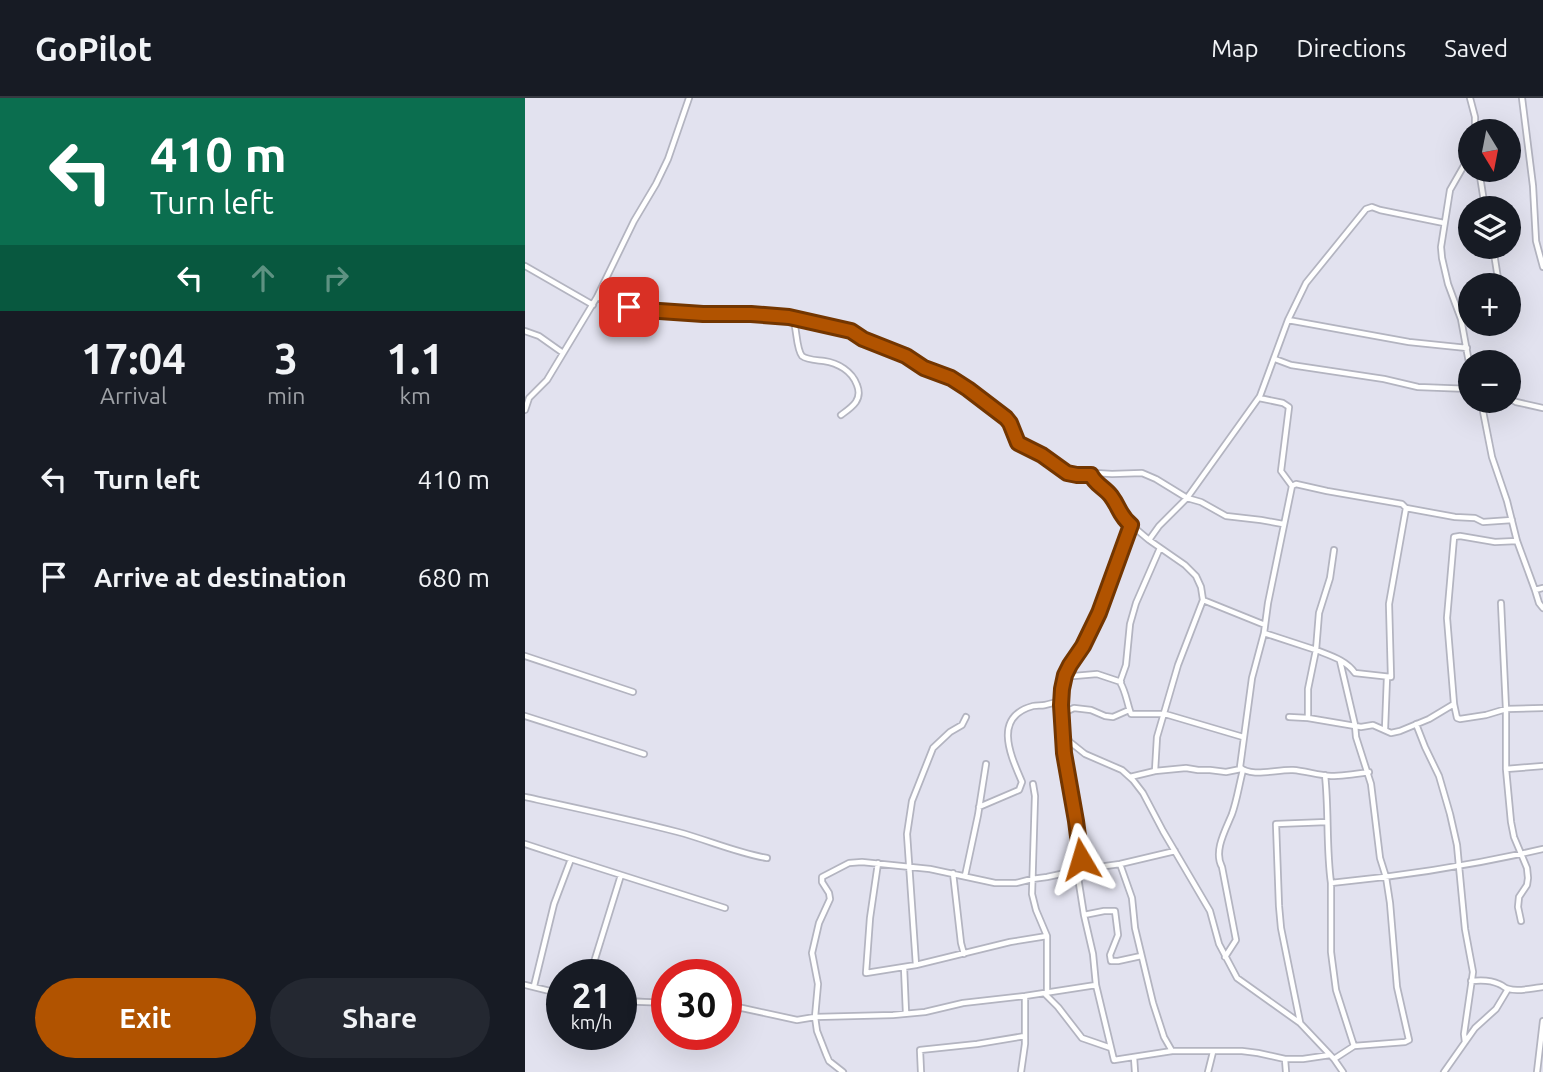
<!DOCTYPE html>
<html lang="en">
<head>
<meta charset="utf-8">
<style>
  :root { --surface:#171b24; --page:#242831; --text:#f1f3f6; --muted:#9ea1a6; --line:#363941; --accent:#b15300 }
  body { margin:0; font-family:Ubuntu,sans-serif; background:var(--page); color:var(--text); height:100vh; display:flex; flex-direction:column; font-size:26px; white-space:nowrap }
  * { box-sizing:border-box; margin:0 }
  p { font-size:23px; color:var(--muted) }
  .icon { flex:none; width:38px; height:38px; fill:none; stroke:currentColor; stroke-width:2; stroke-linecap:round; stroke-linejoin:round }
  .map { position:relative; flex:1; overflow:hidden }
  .drawer { display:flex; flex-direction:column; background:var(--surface); width:525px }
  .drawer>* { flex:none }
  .hud { background:#0b6e4f; color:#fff; overflow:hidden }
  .needle { width:46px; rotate:170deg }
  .controls { position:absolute; left:933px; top:21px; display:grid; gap:14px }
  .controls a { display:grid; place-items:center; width:63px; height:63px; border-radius:50%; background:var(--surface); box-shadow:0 7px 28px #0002; font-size:35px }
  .speed { position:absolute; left:21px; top:861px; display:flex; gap:14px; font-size:35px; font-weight:700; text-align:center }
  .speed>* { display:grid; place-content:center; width:91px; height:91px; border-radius:50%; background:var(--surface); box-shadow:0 7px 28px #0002; line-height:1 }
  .speed small { font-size:18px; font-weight:400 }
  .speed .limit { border:10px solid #d22; background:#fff; color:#111 }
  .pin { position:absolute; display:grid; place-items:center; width:60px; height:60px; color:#fff; margin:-30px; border-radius:14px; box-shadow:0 4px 10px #0006 }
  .me { position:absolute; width:77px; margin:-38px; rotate:353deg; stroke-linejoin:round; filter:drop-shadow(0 0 5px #0008) }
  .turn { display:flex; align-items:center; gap:24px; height:147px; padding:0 35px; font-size:32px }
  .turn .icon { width:91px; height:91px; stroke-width:2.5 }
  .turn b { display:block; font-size:49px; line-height:60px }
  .lanes { display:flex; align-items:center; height:66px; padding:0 35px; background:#0003; justify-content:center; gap:35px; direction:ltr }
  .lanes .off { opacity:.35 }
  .eta { display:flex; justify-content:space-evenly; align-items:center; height:119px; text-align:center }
  .eta b { font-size:42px; font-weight:700; line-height:49px }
  .primary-button { display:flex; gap:14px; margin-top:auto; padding:14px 35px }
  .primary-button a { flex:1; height:80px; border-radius:42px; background:var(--accent); color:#fff; font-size:28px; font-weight:700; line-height:80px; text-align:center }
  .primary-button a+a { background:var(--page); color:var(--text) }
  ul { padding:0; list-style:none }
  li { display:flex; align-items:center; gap:21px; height:98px; padding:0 35px }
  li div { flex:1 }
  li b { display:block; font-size:26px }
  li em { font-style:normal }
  header { display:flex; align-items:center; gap:42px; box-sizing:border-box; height:98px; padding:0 35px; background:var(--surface); border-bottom:2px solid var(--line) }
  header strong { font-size:33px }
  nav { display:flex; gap:38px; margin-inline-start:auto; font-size:24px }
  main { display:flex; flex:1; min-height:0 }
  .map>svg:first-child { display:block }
</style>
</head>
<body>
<header>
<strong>GoPilot</strong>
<nav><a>Map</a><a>Directions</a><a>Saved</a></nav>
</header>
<main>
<section class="drawer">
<div class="hud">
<div class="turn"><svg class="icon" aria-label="left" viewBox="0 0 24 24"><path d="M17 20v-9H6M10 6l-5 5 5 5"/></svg><div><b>410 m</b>Turn left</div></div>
<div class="lanes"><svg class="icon" aria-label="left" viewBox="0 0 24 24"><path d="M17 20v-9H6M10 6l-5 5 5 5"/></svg><svg class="icon off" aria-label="ahead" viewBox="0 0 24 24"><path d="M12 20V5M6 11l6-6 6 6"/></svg><svg class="icon off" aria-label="right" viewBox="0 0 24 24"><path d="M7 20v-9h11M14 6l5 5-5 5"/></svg></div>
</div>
<div class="eta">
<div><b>17:04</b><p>Arrival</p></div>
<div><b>3</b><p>min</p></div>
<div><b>1.1</b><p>km</p></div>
</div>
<ul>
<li><svg class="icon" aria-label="left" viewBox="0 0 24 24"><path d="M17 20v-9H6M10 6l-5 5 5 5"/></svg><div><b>Turn left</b></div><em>410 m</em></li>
<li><svg class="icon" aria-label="arrive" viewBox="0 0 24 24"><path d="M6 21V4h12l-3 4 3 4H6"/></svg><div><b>Arrive at destination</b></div><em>680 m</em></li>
</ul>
<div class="primary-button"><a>Exit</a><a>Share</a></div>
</section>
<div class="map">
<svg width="1018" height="974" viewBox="0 0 1018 974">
  <rect width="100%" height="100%" fill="#e2e2ef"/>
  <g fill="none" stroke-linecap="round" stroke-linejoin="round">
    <g stroke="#b3b4c0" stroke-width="8">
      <path id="street" d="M945,0L950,19V33
        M997,0L1008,88L1011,143L1018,169
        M945,57L925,92L916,149L917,160L923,186L936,221L945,270
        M954,72L960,110
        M968,149L974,187
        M0,168L68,207
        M72,199L85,205L120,212L179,216H226L268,221C272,230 271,251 277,258C282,262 292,262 299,263C313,265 327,273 332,287C338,302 327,309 316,317
        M268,221L300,226L326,233L338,241L369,252L399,270L426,280L443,291L481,320L486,325L492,344L517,357L525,364L542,375L552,378L566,377L570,375L587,376L617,375L631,381L662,400L676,404L701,418L736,422L758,426
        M763,222L884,244L942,250
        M0,233L14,238L38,255
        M750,261L766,267L859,281L893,289L945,291
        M734,300L758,305L764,309L756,373L767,388
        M984,300L991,304L1018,310
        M956,303L967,359L982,403L992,443L1010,492
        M0,312L4,300L22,282L72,199L109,123L131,86L143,61L164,0
        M566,377L568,382L586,397L598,420L624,442L660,467L671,478L676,489L678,502L740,527
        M624,442L634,428L662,400L735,298L763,222L781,185L841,111L847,109L855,112L919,125
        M992,443L970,444L935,438L929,439L922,520L929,606L932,620L935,621L961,617L981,611L1018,610
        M635,450L611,505L605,526L601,567L595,584C601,594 602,605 606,616H640L718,639
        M809,452L805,480L794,515L791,552C806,558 821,562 830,575L866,579L864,506L881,410
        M1018,490L1010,492L1014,505L1018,510
        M976,505L981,611V671L986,724L989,739L1002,770L1003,780L1002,787L994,799L993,809L996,823
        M739,535L791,552L783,591V620
        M0,558L108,594
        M815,563L830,627L831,639L846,686L855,760L861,779L865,805L872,889L884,942L880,944L829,948
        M541,575L549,578L572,576L596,584
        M536,616L549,610L566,612L580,618L588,619L604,612
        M0,618L119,656
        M764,619L783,620L836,629L848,627L866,635L875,633L904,621L929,606
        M891,626L900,649L914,678L925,716L932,747L940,831L948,874L939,936L940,944
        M860,631L862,579
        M537,634L545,644L560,656L597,672L608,682L618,695L638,733L685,813L694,846L712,880L775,925L809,961
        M981,671L1018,668
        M630,673L661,670L673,672H685L701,674L716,671
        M844,674C831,676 818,678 806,678C793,677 780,673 768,672C752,671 726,680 715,669L727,580L739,535L743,505L767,388L771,386L802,393L877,406L881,410L930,419L950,420L958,424L987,422
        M800,677C804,713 801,749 806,785
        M605,679L630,673L632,639L653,567L678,502
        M508,686L510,698L507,796L511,812L522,838V895
        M0,699C51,710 103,721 153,734C183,742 212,755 242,760
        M454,709L494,692L497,684C486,658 467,619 508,608C512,607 516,608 520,607C525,606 530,604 536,603
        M0,746L46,761L29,806L9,888
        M46,761L200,810
        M353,765L345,820L341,875L391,867L382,736L387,703L408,650L425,634L437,627L441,619
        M595,766L607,800L610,830L628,905L639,939L647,953
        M559,771L539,655L536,608L537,591L540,577L558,548L574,515L606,427
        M552,773L559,817L568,856L571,887L589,962L647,953H717L733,955L760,961H778L805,957
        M428,775L436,845L439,856
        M440,778L453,717L461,666
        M559,817L579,813H590L593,837L585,857L586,863H593L616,858
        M700,859L711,842L697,769C688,753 701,731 707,716C712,702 714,687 718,672
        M391,867L485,844L522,838
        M379,869L381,915
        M65,877L96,777
        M946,883C955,882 966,882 974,886C981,889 977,889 984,891C994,894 1008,890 1018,889
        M0,887L37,896
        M520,896L533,909L557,940L586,950
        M96,902C112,905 127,903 142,906
        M201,911L217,910L272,922L290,919L368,917L400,914L438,905L500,898L571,887
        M775,924L756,830L754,808L751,726L802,724
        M609,959L610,974
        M760,961L761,974
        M318,974L304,963L301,956L292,933L290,919L293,886L287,855L294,825L305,801L304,795L297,784V779L324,765L337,764L405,771L470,785H491L507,781L522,779L559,771L595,766L650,753
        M396,974L395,952L452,946L500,938
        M496,974L500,946V898
        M683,974L688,954
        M818,974L809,961L829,948L811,892L806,854V785C877,778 948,767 1018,751
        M919,974L950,930L971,911L983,891
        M1012,974L1018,923"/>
    </g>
    <use href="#street" stroke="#fff" stroke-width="4.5"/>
  </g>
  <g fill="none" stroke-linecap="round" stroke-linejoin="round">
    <g stroke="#733600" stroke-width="18">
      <path id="route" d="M104,209L120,212L178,216H226L264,219L326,233L338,241L381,258L399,270L426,280L443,291L481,320L485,325L493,345L517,357L542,375L552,377H566C570,386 580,390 586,398C595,410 594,417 606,427L574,515L558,548L545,567L540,577L537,591L536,607L539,655L551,723L556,761"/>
    </g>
    <use href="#route" stroke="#b15300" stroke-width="12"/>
  </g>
</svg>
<div class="controls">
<a><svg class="needle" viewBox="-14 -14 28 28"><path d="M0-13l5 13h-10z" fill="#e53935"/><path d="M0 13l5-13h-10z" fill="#9ea1a6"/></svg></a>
<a><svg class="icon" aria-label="layers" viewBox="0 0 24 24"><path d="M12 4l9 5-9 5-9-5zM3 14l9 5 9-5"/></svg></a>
<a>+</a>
<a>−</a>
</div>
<div class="speed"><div>21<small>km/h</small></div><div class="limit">30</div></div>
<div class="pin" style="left:104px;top:209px;background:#d93025"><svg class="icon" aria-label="arrive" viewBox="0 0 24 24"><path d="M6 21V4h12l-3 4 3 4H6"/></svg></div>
<svg class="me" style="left:556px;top:761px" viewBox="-20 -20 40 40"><path d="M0-17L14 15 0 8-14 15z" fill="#b15300" stroke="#fff" stroke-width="4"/></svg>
</div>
</main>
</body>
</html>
